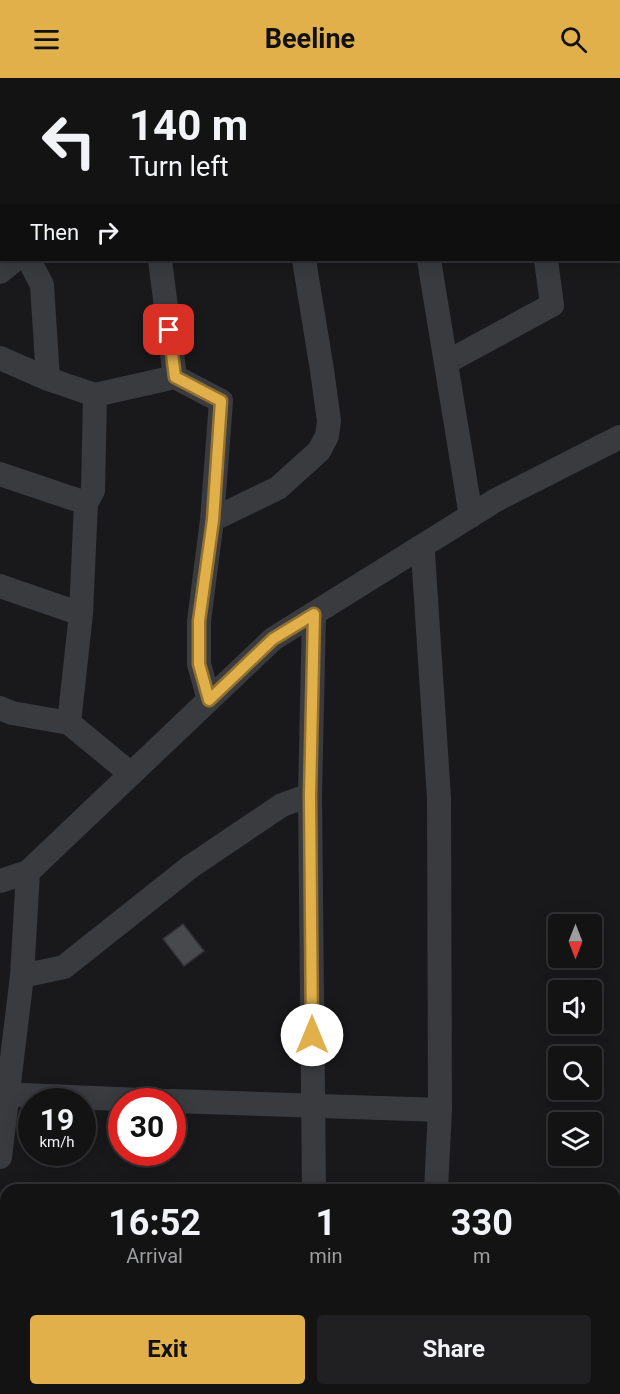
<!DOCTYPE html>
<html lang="en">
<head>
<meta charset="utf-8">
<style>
  :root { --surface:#131314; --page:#202022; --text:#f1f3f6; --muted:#9d9ea0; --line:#323234; --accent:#e1b04b }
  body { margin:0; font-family:Roboto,sans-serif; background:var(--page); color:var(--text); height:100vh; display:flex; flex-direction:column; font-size:22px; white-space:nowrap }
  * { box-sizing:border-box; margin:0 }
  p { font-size:20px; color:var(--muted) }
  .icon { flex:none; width:33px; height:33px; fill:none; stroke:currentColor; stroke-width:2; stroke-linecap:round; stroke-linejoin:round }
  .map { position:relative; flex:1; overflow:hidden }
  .sheet { position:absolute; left:0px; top:1106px; width:621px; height:212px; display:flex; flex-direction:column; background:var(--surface); border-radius:18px 18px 0 0; box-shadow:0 3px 15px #0003,0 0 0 2px var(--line) }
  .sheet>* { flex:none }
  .banner { position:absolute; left:0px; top:0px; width:621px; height:183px; box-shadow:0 3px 15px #0003,0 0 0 2px var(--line); background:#131314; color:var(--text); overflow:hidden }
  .needle { width:39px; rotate:180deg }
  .buttons { position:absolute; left:548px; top:836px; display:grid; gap:12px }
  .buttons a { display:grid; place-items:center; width:54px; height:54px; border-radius:6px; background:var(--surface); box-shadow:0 3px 15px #0003,0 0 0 2px var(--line); font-size:30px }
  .speed { position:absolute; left:18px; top:1010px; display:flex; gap:12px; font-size:30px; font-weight:700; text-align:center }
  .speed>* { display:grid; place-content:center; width:78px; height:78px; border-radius:50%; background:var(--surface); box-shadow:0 3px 15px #0003,0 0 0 2px var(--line); line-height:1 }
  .speed small { font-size:15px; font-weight:400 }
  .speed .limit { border:9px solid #d22; background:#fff; color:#111 }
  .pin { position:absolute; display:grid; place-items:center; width:51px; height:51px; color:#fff; margin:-26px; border-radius:12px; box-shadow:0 3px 9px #0006 }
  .me { position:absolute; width:66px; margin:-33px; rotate:0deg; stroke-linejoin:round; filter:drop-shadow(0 0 4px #0008) }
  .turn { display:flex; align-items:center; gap:21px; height:126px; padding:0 30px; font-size:27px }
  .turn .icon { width:78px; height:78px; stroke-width:2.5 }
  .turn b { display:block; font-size:42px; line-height:51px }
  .then { display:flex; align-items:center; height:57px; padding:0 30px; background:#0003; gap:12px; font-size:22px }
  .eta { display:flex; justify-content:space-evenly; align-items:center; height:102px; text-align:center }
  .eta b { font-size:36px; font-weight:700; line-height:42px }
  .primary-button { display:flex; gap:12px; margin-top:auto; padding:12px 30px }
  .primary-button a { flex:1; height:69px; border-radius:6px; background:var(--accent); color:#111; font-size:24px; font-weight:700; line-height:69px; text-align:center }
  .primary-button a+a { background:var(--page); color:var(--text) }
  header { display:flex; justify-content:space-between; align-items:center; height:78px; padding:0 30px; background:var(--accent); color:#111; font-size:27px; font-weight:700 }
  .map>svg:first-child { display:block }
</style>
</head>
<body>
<header><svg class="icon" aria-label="menu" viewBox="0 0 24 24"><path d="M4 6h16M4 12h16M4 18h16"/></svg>Beeline<svg class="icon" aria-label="search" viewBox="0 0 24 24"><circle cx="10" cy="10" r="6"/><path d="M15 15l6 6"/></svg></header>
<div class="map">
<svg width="620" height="1316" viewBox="0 0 620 1316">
  <rect width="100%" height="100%" fill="#19191b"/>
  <path fill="#48494d" stroke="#333337" stroke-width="1.5" d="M183,846L204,873L184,888L163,861Z"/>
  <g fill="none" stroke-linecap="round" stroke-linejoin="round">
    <path stroke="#3a3b3f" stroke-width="24" d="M24,0V2
      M190,0V2
      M528,0V2
      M334,2L343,0
      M29,182L42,207L48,301
      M160,182L175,299
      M429,182L471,438
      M0,194L15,182
      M0,280L48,301L95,317L175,299L221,323L212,442L199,543V586L209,622
      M447,284L552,227L546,182
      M0,396L86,425
      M212,442L278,410L319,373L327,358L329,343L322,292L304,182
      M420,469L423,475L439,720L440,1032L436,1112
      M0,508L81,536
      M314,536L310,717L314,1112
      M0,630L12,635L69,645L131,696
      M69,645L81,536L86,425L93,413L95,317
      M0,803L28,794L273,561L496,422L620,359
      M22,898L64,889L190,789L282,727L310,717
      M0,1016L165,1023
      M172,1023L440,1032
      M0,1079L22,898L28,794
      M451,1311L542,1316
      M206,1316L255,1311"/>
  </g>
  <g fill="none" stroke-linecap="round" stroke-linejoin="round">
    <g stroke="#927231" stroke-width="15">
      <path id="route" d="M169,252L175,299L221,323L213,442L199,543V586L209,622L273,561L314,536L310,717L312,957"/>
    </g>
    <use href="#route" stroke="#e1b04b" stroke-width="10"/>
  </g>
</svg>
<div class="buttons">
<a><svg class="needle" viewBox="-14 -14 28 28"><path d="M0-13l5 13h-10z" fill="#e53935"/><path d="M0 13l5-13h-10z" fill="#9d9ea0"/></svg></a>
<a><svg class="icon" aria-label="sound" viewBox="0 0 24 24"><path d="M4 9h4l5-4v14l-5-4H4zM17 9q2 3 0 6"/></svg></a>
<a><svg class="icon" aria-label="search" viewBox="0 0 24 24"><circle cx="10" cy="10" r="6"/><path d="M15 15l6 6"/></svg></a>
<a><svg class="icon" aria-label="layers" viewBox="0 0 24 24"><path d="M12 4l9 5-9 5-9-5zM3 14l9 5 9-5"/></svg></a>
</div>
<div class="speed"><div>19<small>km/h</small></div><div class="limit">30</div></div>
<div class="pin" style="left:169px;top:252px;background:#d93025"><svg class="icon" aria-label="arrive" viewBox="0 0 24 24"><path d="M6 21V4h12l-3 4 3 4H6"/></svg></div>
<svg class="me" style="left:312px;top:957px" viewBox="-20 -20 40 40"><circle r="19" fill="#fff"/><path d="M0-13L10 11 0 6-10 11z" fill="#e1b04b"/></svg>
<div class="banner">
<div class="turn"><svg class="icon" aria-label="left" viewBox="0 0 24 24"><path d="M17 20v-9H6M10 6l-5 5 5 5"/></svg><div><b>140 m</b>Turn left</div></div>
<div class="then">Then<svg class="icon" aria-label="right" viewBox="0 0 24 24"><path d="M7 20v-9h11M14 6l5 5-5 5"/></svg></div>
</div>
<section class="sheet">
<div class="eta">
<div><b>16:52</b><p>Arrival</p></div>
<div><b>1</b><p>min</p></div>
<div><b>330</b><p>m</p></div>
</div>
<div class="primary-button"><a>Exit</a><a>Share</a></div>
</section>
</div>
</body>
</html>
